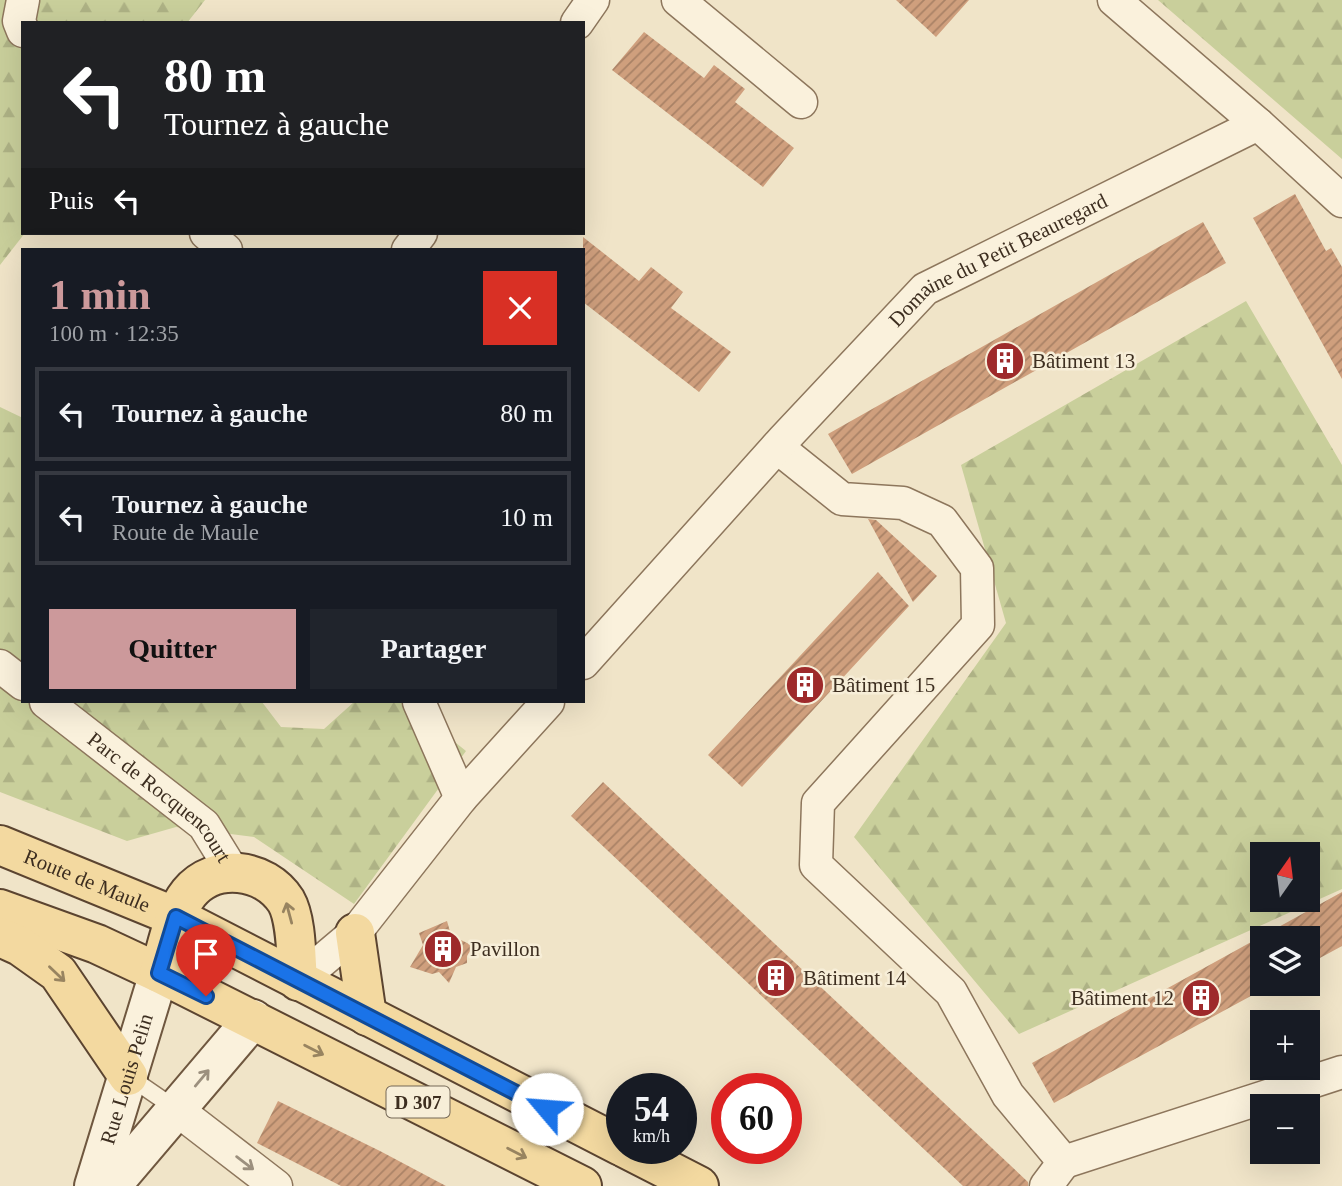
<!DOCTYPE html>
<html lang="fr">
<head>
<meta charset="utf-8">
<style>
  :root { --surface:#171b24; --page:#20242c; --text:#f1f3f6; --muted:#9ea1a6; --line:#363941; --accent:#cc999b }
  body { margin:0; font-family:"Times New Roman",serif; background:var(--page); color:var(--text); height:100vh; display:flex; flex-direction:column; font-size:26px; white-space:nowrap }
  * { box-sizing:border-box; margin:0 }
  p { font-size:23px; color:var(--muted) }
  .icon { flex:none; width:38px; height:38px; fill:none; stroke:currentColor; stroke-width:2; stroke-linecap:round; stroke-linejoin:round }
  .map { position:relative; flex:1; overflow:hidden }
  .side { position:absolute; left:21px; top:248px; width:564px; height:455px; display:flex; flex-direction:column; background:var(--surface); border-radius:0px; box-shadow:0 7px 28px #0002 }
  .side>* { flex:none }
  .top-card { position:absolute; left:21px; top:21px; width:564px; height:214px; border-radius:0px; box-shadow:0 7px 28px #0002; background:#202124; color:#fff; overflow:hidden }
  .needle { width:46px; rotate:14deg }
  .fabs { position:absolute; left:1250px; top:842px; display:grid; gap:14px }
  .fabs a { display:grid; place-items:center; width:70px; height:70px; border-radius:0px; background:var(--surface); box-shadow:0 7px 28px #0002; font-size:35px }
  .speed { position:absolute; left:606px; top:1073px; display:flex; gap:14px; font-size:35px; font-weight:700; text-align:center }
  .speed>* { display:grid; place-content:center; width:91px; height:91px; border-radius:50%; background:var(--surface); box-shadow:0 7px 28px #0002; line-height:1 }
  .speed small { font-size:18px; font-weight:400 }
  .speed .limit { border:10px solid #d22; background:#fff; color:#111 }
  .pin { position:absolute; display:grid; place-items:center; width:60px; height:60px; color:#fff; margin:-72px -30px; border-radius:50% 50% 50% 0; rotate:-45deg; box-shadow:0 0 7px #0007 }
  .pin .icon { rotate:45deg }
  .me { position:absolute; width:77px; margin:-38px; rotate:297deg; stroke-linejoin:round; filter:drop-shadow(0 0 5px #0008) }
  .turn { display:flex; align-items:center; gap:24px; height:147px; padding:0 28px; font-size:32px }
  .turn .icon { width:91px; height:91px; stroke-width:2.5 }
  .turn b { display:block; font-size:49px; line-height:60px }
  .then { display:flex; align-items:center; height:66px; padding:0 28px; background:#0003; gap:14px; font-size:26px }
  .round { display:grid; place-items:center; flex:none; width:74px; height:74px; border-radius:0px; background:var(--page) }
  .summary { display:flex; align-items:center; justify-content:space-between; height:119px; padding:0 28px }
  h1 { font-size:42px; font-weight:700; line-height:52px; color:var(--accent) }
  .action { display:flex; gap:14px; margin-top:auto; padding:14px 28px }
  .action a { flex:1; height:80px; border-radius:0px; background:var(--accent); color:#111; font-size:28px; font-weight:700; line-height:80px; text-align:center }
  .action a+a { background:var(--page); color:var(--text) }
  ul { padding:0; list-style:none }
  li { display:flex; align-items:center; gap:21px; height:94px; margin:0 14px 10px; padding:0 14px; border:4px solid var(--line); border-radius:0px }
  li div { flex:1 }
  li b { display:block; font-size:26px }
  li em { font-style:normal }
  .map>svg:first-child { display:block }
</style>
</head>
<body>
<div class="map">
<svg width="1342" height="1186" viewBox="0 0 1342 1186">
  <defs>
    <pattern id="forest-firs" width="22" height="20" patternUnits="userSpaceOnUse" patternTransform="scale(1.75)"><rect width="22" height="20" fill="#c9cf9b"/><path d="M5 1l3.5 6h-7zM16 11l3.5 6h-7z" fill="#aeb285"/></pattern>
    <pattern id="building-hatch" width="6" height="6" patternUnits="userSpaceOnUse" patternTransform="scale(1.75)"><rect width="6" height="6" fill="#cf9f7d"/><path d="M-1 1l2-2M0 6l6-6M5 7l2-2" fill="none" stroke="#a98266"/></pattern>
  </defs>
  <rect width="100%" height="100%" fill="#f0e4c8"/>
  <path fill="url(#forest-firs)" fill-rule="evenodd" d="M0,0H205L187,23H23V233H25L0,265Z
    M1158,0H1342V159Z
    M1246,301L1342,465V889L1019,1034L854,837L1006,623L961,465ZM1262,854H1307V900H1262Z
    M0,407L23,418V702H262L281,727L324,729L354,702H405L466,751L354,904L254,837L176,827L127,841L0,792Z"/>
  <path fill="url(#building-hatch)" d="M896,0H969L936,37Z
    M644,32L704,78L714,65L745,89L735,102L794,148L763,187L612,70Z
    M1295,194L1326,251L1331,248L1342,267V379L1253,218Z
    M1203,222L1226,263L852,474L828,434Z
    M583,237L639,281L651,267L683,292L671,308L731,352L699,392L583,302Z
    M868,519L876,520L937,576L913,602Z
    M878,572L909,606L742,787L708,755Z
    M603,782L1028,1182V1186H963L571,816Z
    M1342,892V946L1307,965V938H1262V984H1273L1054,1103L1032,1063Z
    M447,921L451,935L473,946L467,956V963L456,967L449,983L439,972L432,974L410,967L423,945L419,933Z
    M278,1101L380,1151L446,1186H341L257,1143Z"/>
  <g fill="none" stroke-linecap="round" stroke-linejoin="round">
    <g stroke="#8d765c" stroke-width="19">
      <path id="lane" d="M128,1076L176,1109"/>
    </g>
    <g stroke="#8d765c" stroke-width="35">
      <g id="street">
        <path d="M23,0L19,21L23,31"/>
        <path d="M678,0L801,102"/>
        <path d="M1114,0L1258,124"/>
        <path d="M577,23L593,0"/>
        <path d="M206,233L226,250"/>
        <path d="M408,250L421,233"/>
        <path d="M777,447L842,499L903,503L942,521L977,568L978,625L818,803L816,865L951,992L1008,1095L1064,1162L1342,1072"/>
        <path id="s1" d="M583,663L784,439L925,289L1258,124L1342,201"/>
        <path d="M0,666L23,684"/>
        <path id="s2" d="M46,702L204,825L233,872"/>
        <path d="M419,702L461,798"/>
        <path d="M298,981L355,933L461,798L548,702"/>
        <path d="M176,1109L276,1186"/>
        <path d="M1046,1186L1064,1162"/>
      </g>
    </g>
    <g stroke="#6f573f" stroke-width="42">
      <g id="secondary">
        <path id="s3" d="M94,1186L159,973"/>
        <path d="M111,1186L253,1019"/>
      </g>
    </g>
    <g stroke="#5b4430" stroke-width="42">
      <g id="primary">
        <path id="s4" d="M0,845L176,917L621,1146"/>
        <path d="M0,909L97,944L159,973L582,1186"/>
        <path d="M355,933L367,1016"/>
        <path d="M0,937L20,946L58,973L128,1076"/>
        <path d="M159,973C167,948 172,914 189,893C214,862 265,868 286,901C297,920 296,959 298,981"/>
        <path d="M625,1148L699,1186"/>
      </g>
    </g>
    <use href="#lane" stroke="#faf1dc" stroke-width="16"/>
    <use href="#street" stroke="#faf1dc" stroke-width="32"/>
    <use href="#secondary" stroke="#faf1dc" stroke-width="38"/>
    <use href="#primary" stroke="#f3d9a0" stroke-width="38"/>
  </g>
  <defs><path id="oneway-shaft" d="M-6 0H5M1.5-3L5.5 0L1.5 3" fill="none" stroke-width="1.6" stroke-linecap="round" stroke-linejoin="round" transform="scale(1.75)"/></defs>
  <g stroke="#988460">
    <use href="#oneway-shaft" transform="translate(289 913) rotate(-105)"/>
    <use href="#oneway-shaft" transform="translate(57 974) rotate(44)"/>
    <use href="#oneway-shaft" transform="translate(314 1050) rotate(27)"/>
    <use href="#oneway-shaft" transform="translate(517 1153) rotate(27)"/>
  </g>
  <g stroke="#9c907e">
    <use href="#oneway-shaft" transform="translate(202 1078) rotate(-50)"/>
    <use href="#oneway-shaft" transform="translate(245 1163) rotate(37)"/>
  </g>
  <g fill="none" stroke-linecap="round" stroke-linejoin="round">
    <g stroke="#114b97" stroke-width="18">
      <path id="route" d="M206,996L159,973L176,917L547,1109"/>
    </g>
    <use href="#route" stroke="#1a73e8" stroke-width="12"/>
  </g>
  <defs>
    <g id="building-disc" transform="scale(2.0125)"><circle r="9.5" fill="#9e2a2b" stroke="#f7eed8"/><path d="M-4-6H4V6H1V3H-1V6H-4ZM-2.5-4.3h1.7v1.8h-1.7ZM.8-4.3h1.7v1.8H.8ZM-2.5-1h1.7V.8h-1.7ZM.8-1h1.7V.8H.8Z" fill="#fff"/></g>
  </defs>
  <g fill-rule="evenodd">
    <use href="#building-disc" x="1005" y="361"/>
    <use href="#building-disc" x="805" y="685"/>
    <use href="#building-disc" x="443" y="949"/>
    <use href="#building-disc" x="776" y="978"/>
    <use href="#building-disc" x="1201" y="998"/>
  </g>
  <g text-anchor="middle" stroke-width="5" stroke-linejoin="round" paint-order="stroke">
    <rect fill="#f7eed8" stroke="#756857" stroke-width="2" x="386.5" y="1086.5" width="63" height="31" rx="5"/>
    <g font-size="19" font-weight="bold" fill="#3d2e20">
      <text x="418" y="1109">D 307</text>
    </g>
    <g font-size="21" fill="#3d2e20" stroke="#f7eed8">
      <text dy="7" stroke="none"><textPath href="#s1" startOffset="584">Domaine du Petit Beauregard</textPath></text>
      <text dy="7" stroke="none"><textPath href="#s2" startOffset="149">Parc de Rocquencourt</textPath></text>
      <text dy="7" stroke="none"><textPath href="#s4" startOffset="94">Route de Maule</textPath></text>
      <text dy="7" stroke="none"><textPath href="#s3" startOffset="112">Rue Louis Pelin</textPath></text>
    </g>
    <g font-size="21" fill="#3d2e20" stroke="#f7eed8" text-anchor="start">
      <text x="1032" y="368">Bâtiment 13</text>
      <text x="832" y="692">Bâtiment 15</text>
      <text x="470" y="956">Pavillon</text>
      <text x="803" y="985">Bâtiment 14</text>
      <text x="1174" y="1005" text-anchor="end">Bâtiment 12</text>
    </g>
  </g>
</svg>
<div class="fabs">
<a><svg class="needle" viewBox="-14 -14 28 28"><path d="M0-13l5 13h-10z" fill="#e53935"/><path d="M0 13l5-13h-10z" fill="#9ea1a6"/></svg></a>
<a><svg class="icon" aria-label="layers" viewBox="0 0 24 24"><path d="M12 4l9 5-9 5-9-5zM3 14l9 5 9-5"/></svg></a>
<a>+</a>
<a>−</a>
</div>
<div class="speed"><div>54<small>km/h</small></div><div class="limit">60</div></div>
<div class="pin" style="left:206px;top:996px;background:#d93025"><svg class="icon" aria-label="arrive" viewBox="0 0 24 24"><path d="M6 21V4h12l-3 4 3 4H6"/></svg></div>
<svg class="me" style="left:547px;top:1109px" viewBox="-20 -20 40 40"><circle r="19" fill="#fff"/><path d="M0-13L10 11 0 6-10 11z" fill="#1a73e8"/></svg>
<div class="top-card">
<div class="turn"><svg class="icon" aria-label="left" viewBox="0 0 24 24"><path d="M17 20v-9H6M10 6l-5 5 5 5"/></svg><div><b>80 m</b>Tournez à gauche</div></div>
<div class="then">Puis<svg class="icon" aria-label="left" viewBox="0 0 24 24"><path d="M17 20v-9H6M10 6l-5 5 5 5"/></svg></div>
</div>
<section class="side">
<div class="summary"><div><h1>1 min</h1><p>100 m · 12:35</p></div><a class="round" style="background:#d93025;color:#fff"><svg class="icon" aria-label="close" viewBox="0 0 24 24"><path d="M6 6l12 12M18 6L6 18"/></svg></a></div>
<ul>
<li><svg class="icon" aria-label="left" viewBox="0 0 24 24"><path d="M17 20v-9H6M10 6l-5 5 5 5"/></svg><div><b>Tournez à gauche</b></div><em>80 m</em></li>
<li><svg class="icon" aria-label="left" viewBox="0 0 24 24"><path d="M17 20v-9H6M10 6l-5 5 5 5"/></svg><div><b>Tournez à gauche</b><p>Route de Maule</p></div><em>10 m</em></li>
</ul>
<div class="action"><a>Quitter</a><a>Partager</a></div>
</section>
</div>
</body>
</html>
